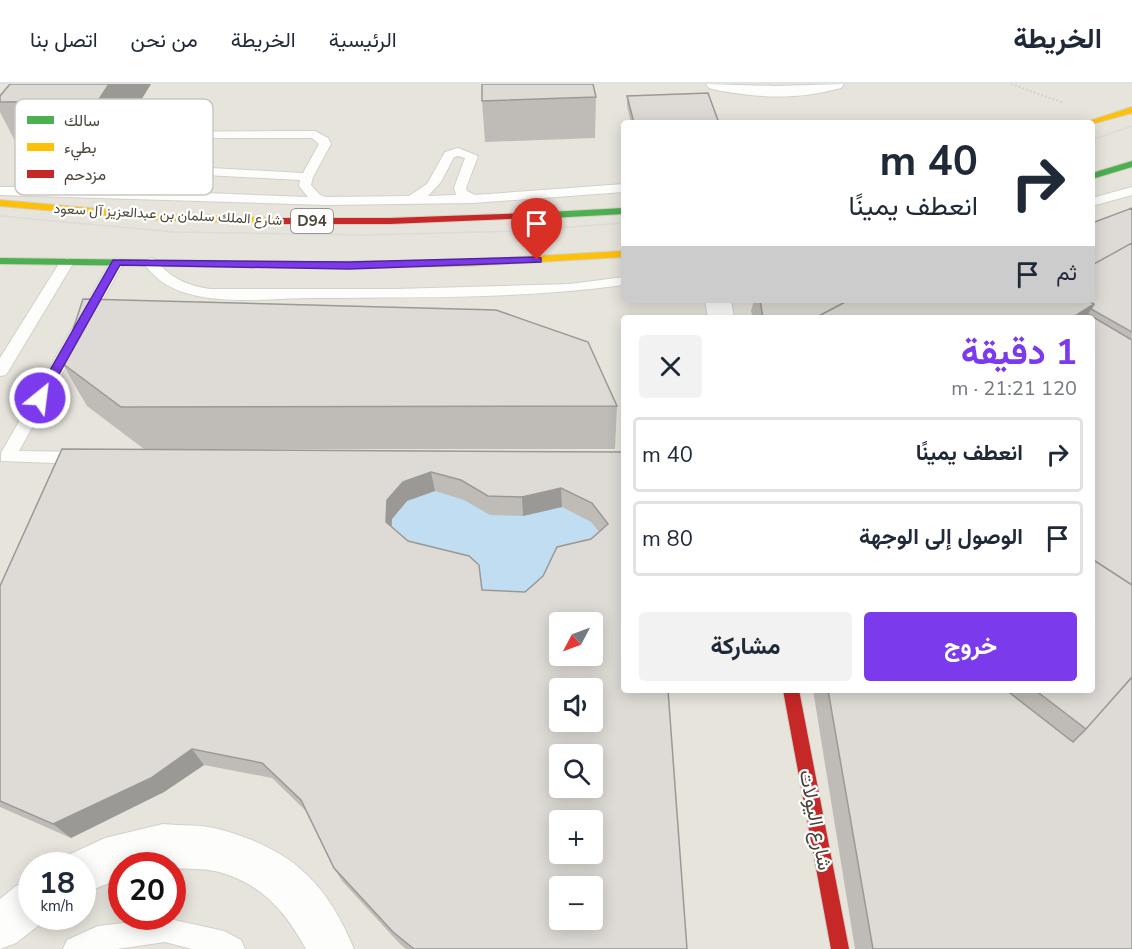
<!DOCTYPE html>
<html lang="ar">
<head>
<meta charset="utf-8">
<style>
  :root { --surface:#fff; --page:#f2f2f3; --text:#1f2937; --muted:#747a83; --line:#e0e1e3; --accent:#7c3aed }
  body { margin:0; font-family:"Nunito Sans",Vazirmatn,sans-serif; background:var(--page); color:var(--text); direction:rtl; height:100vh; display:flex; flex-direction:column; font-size:22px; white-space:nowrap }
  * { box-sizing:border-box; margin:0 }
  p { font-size:20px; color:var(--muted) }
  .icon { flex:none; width:33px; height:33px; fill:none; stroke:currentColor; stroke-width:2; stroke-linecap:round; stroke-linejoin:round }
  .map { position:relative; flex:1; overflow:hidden; direction:ltr }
  .side { position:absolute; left:621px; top:231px; width:474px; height:378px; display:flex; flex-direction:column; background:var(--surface); border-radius:6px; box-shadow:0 3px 15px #0003; direction:rtl }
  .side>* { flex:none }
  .guide { position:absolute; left:621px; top:36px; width:474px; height:183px; border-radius:6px; box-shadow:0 3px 15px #0003; direction:rtl; background:#fff; color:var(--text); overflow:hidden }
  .needle { width:39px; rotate:229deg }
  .controls { position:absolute; left:549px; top:528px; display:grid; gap:12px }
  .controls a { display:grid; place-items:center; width:54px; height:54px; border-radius:6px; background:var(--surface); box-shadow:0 3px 15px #0003; font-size:30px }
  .speed { position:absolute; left:18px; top:768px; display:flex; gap:12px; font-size:30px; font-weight:700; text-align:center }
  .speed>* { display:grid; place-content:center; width:78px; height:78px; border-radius:50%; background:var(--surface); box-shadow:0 3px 15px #0003; line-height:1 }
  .speed small { font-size:15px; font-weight:400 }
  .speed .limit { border:9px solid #d22; background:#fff; color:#111 }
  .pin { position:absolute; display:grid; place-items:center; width:51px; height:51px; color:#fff; margin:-62px -26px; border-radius:50% 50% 50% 0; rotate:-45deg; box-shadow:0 0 6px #0007 }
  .pin .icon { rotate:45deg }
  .me { position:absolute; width:66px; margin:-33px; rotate:29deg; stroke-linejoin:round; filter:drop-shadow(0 0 4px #0008) }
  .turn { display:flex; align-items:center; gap:21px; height:126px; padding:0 18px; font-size:27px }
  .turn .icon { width:78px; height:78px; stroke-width:2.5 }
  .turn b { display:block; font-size:42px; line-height:51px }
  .then { display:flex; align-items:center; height:57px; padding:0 18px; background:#0003; gap:12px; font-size:22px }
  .round { display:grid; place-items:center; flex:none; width:63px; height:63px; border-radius:6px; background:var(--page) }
  .summary { display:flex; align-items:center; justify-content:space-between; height:102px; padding:0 18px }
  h1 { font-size:36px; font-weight:700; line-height:45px; color:var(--accent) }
  .button { display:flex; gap:12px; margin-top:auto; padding:12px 18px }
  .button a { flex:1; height:69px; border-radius:6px; background:var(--accent); color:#fff; font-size:24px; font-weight:700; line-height:69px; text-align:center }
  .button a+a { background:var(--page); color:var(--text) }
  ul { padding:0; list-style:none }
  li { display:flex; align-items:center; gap:18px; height:75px; margin:0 12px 9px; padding:0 6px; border:3px solid var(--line); border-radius:6px }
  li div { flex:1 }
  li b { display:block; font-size:22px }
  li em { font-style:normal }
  header { display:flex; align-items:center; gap:36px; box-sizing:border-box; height:84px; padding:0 30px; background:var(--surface); border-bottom:2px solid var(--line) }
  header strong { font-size:28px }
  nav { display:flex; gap:33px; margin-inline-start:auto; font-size:21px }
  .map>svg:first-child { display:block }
</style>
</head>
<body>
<header>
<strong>الخريطة</strong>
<nav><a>الرئيسية</a><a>الخريطة</a><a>من نحن</a><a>اتصل بنا</a></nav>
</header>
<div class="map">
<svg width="1132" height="865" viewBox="0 0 1132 865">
  <rect width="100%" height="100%" fill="#f4f2ee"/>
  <path fill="#e7e4dc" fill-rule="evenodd" d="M0,0H1132V865H0ZM624,39H1092V216H624ZM624,234H1092V606H624ZM560,538H592V572H560ZM560,604H592V638H560ZM560,670H592V704H560ZM560,736H592V770H560ZM32,782H82V832H32ZM122,782H172V832H122ZM560,802H592V836H560Z"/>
  <path fill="#c0ddf1" d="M435,407L562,423L591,438L607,459L544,511L485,524L391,457L392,435L407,417Z"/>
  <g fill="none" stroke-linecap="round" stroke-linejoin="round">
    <g stroke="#d2d0cb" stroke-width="2">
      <path id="lane" d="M315,47L328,54L331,60L313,93L311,101L320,111L326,113L409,112L427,100L445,68L458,64L478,72L466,104L467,107L475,111L624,100V108L473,119L326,121L0,111V103H58L107,80L121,55L143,48ZM144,54H312L319,60L303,89L120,79L130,59ZM458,72L465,74L454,104L456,111L428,112L441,98L454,73ZM114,86L300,96L299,102L308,113L75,104Z
        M1132,103V111L1092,122V114Z
        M67,174L74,178L6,291L0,292V274L60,178Z
        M117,174L124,178L19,367L82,368L88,370L91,374L88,378L82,380L1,377V369L110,178Z
        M150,174L155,175C170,194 187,202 211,205H396L570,200L624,193V201C522,215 417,213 314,214C273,214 226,221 186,209C168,204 154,194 143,178Z
        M165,834L224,847L241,856L245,865H192L165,858L117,865H63L67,856L98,842Z"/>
    </g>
    <g stroke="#d2d0cb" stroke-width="2">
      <path id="street" d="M706,0L775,2L844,0L841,4C798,16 759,14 716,6L709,4Z
        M705,216H731L734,234H708Z
        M163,740C181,742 201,740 218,745C290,764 326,797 354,865H306C285,827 262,800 219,788C204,784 187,785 172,784V782H122V794L82,810V782H63L66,772L105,754Z
        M32,796V832L48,834L16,859L0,865V815L16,802Z"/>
    </g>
    <g stroke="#d3cfc5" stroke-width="2">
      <path id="fast" d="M1132,77V83L1092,95V89Z
        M624,124V130L531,135L526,132L531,129Z
        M0,174L305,178L310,181L305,184L0,180Z"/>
    </g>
    <g stroke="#d3cfc5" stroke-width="2">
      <path id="slow" d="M1132,23V29L1092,40L1083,39Z
        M0,116L156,130L275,134L280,137L275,140L156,136L0,122Z
        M624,167V173L468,182L305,184L300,181L305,178L468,176Z"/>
    </g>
    <g stroke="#d3cfc5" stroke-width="2">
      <path id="jam" d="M531,129L534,130V134L390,140H275L270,137L275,134H390Z
        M783,606H799L849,865H831Z"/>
    </g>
    <path stroke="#d3d2cc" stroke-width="2" stroke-dasharray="2 2" stroke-linecap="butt" d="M1011,0L1064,19"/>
    <use href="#lane" fill="#fdfdfc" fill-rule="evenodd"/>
    <use href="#street" fill="#fdfdfc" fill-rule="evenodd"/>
    <use href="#fast" fill="#4caf50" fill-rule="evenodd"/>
    <use href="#slow" fill="#ffc107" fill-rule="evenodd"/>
    <use href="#jam" fill="#c62828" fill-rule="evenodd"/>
    <path stroke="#dbdbda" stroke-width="1.5" d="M1092,56L1132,42
      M0,132L174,148L365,151L517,147L624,139"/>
  </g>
  <path fill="#bfbcb8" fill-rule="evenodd" d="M10,0H151L115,58L16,59L0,28V12Z
    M627,12L719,39H631L627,22Z
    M596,13L595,54L485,58L482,17Z
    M1132,124V865H855L813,606H1092V234H753L751,227L754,216H1092Z
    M62,279L617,322L615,365H147L624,368L687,865H406L399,859L342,797L334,784L306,727L272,694L204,681L164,708L71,754L0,723V502L144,365L87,322ZM435,407L464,416L490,431L523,432L562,423L591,438L599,448L525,508L482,506L408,457L391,443L392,435L407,417Z"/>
  <path fill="#9b9996" d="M109,0H151L115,58L98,17Z
    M1094,220L1086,234H1072Z
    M431,388L435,407L407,417L392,435L391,457L386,438L387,416L403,398Z
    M561,404L562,423L523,432L522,413Z
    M192,665L204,681L164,708L71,754L53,740Z"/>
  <path fill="#dedbd6" stroke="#9b9996" stroke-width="1.5" fill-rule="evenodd" d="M10,0H109L98,17L0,18V12Z
    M482,0H593L596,13L482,17Z
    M708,9L719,39H634L627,12Z
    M1132,124V159L1094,180L1092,179V139Z
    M1132,159V248L1091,225L1094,220L1086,216H1092V179L1094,180Z
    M83,215L496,226L588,258L617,322L121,323L62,279Z
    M760,216H849L815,234H763Z
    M849,216H1086L1094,220L1072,234H815Z
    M1088,230L1132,256V501L1092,475V234H1086Z
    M62,365L624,368V606H668L687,865H414L393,848L334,784L301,716L262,679L192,665L151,694L53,740L0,717V502ZM431,388L461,396L488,412L522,413L561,404L592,419L608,440L591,455L557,463L543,492L525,508L482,506L479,481L469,472L408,457L386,438L387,416L403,398ZM560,538H592V572H560ZM560,604H592V638H560ZM560,670H592V704H560ZM560,736H592V770H560ZM560,802H592V836H560Z
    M1092,475L1132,501V593L1086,645L1035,606H1092Z
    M1132,593V865H873L828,606H1006L1073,658L1086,645Z"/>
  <path fill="#7c3aed" stroke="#51269a" stroke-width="1.5" d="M537,173L541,174V178L349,185L120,181L44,317L40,319L34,314L113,176L349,178Z"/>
  <g text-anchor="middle" stroke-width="4.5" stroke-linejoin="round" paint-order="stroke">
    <g font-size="14" fill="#4b4439" stroke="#fff">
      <text transform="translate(168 130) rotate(3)" y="5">شارع الملك سلمان بن عبدالعزيز آل سعود</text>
    </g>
    <rect fill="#fff" stroke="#817c74" stroke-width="1.5" x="291" y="125" width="42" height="24" rx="4.5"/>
    <g font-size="15" font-weight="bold" fill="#4b4439">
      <text x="312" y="142">D94</text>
    </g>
    <g font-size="20" fill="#4b4439" stroke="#fff">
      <text transform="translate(816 736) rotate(79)" y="7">شارع اليولات</text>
    </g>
  </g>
  <rect x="15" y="15" width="198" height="96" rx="9" fill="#fff" stroke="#c9c7c4" stroke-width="1.5"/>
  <rect x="27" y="32" width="27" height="8" fill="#4caf50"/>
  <rect x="27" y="59" width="27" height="8" fill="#ffc107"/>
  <rect x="27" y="86" width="27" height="8" fill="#c62828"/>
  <g font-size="16" fill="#4b4439">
    <text x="64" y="42">سالك</text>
    <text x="64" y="69">بطيء</text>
    <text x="64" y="96">مزدحم</text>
  </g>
</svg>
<div class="controls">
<a><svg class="needle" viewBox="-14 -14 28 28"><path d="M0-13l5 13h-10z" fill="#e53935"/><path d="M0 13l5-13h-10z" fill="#747a83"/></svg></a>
<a><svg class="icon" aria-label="sound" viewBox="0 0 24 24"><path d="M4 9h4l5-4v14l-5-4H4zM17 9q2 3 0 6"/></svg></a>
<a><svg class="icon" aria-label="search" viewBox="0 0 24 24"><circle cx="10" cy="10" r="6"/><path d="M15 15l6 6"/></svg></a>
<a>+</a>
<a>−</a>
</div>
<div class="speed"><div>18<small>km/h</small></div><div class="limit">20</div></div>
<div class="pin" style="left:537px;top:176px;background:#d93025"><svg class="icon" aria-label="arrive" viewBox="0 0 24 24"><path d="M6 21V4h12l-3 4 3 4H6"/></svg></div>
<svg class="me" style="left:40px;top:314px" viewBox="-20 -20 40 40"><circle r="17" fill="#7c3aed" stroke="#fff" stroke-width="3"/><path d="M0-11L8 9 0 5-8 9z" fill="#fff"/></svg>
<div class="guide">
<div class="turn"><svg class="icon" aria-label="right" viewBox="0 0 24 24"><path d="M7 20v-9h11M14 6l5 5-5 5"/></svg><div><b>40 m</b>انعطف يمينًا</div></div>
<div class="then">ثم<svg class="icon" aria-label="arrive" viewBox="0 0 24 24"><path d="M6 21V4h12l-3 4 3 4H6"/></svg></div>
</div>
<section class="side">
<div class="summary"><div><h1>1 دقيقة</h1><p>120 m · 21:21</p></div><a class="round"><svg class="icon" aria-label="close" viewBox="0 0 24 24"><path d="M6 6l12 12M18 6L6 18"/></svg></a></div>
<ul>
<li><svg class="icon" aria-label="right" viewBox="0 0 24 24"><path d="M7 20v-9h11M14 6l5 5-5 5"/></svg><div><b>انعطف يمينًا</b></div><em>40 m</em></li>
<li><svg class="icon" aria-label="arrive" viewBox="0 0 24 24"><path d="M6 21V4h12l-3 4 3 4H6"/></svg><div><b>الوصول إلى الوجهة</b></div><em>80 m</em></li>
</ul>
<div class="button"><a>خروج</a><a>مشاركة</a></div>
</section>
</div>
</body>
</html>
